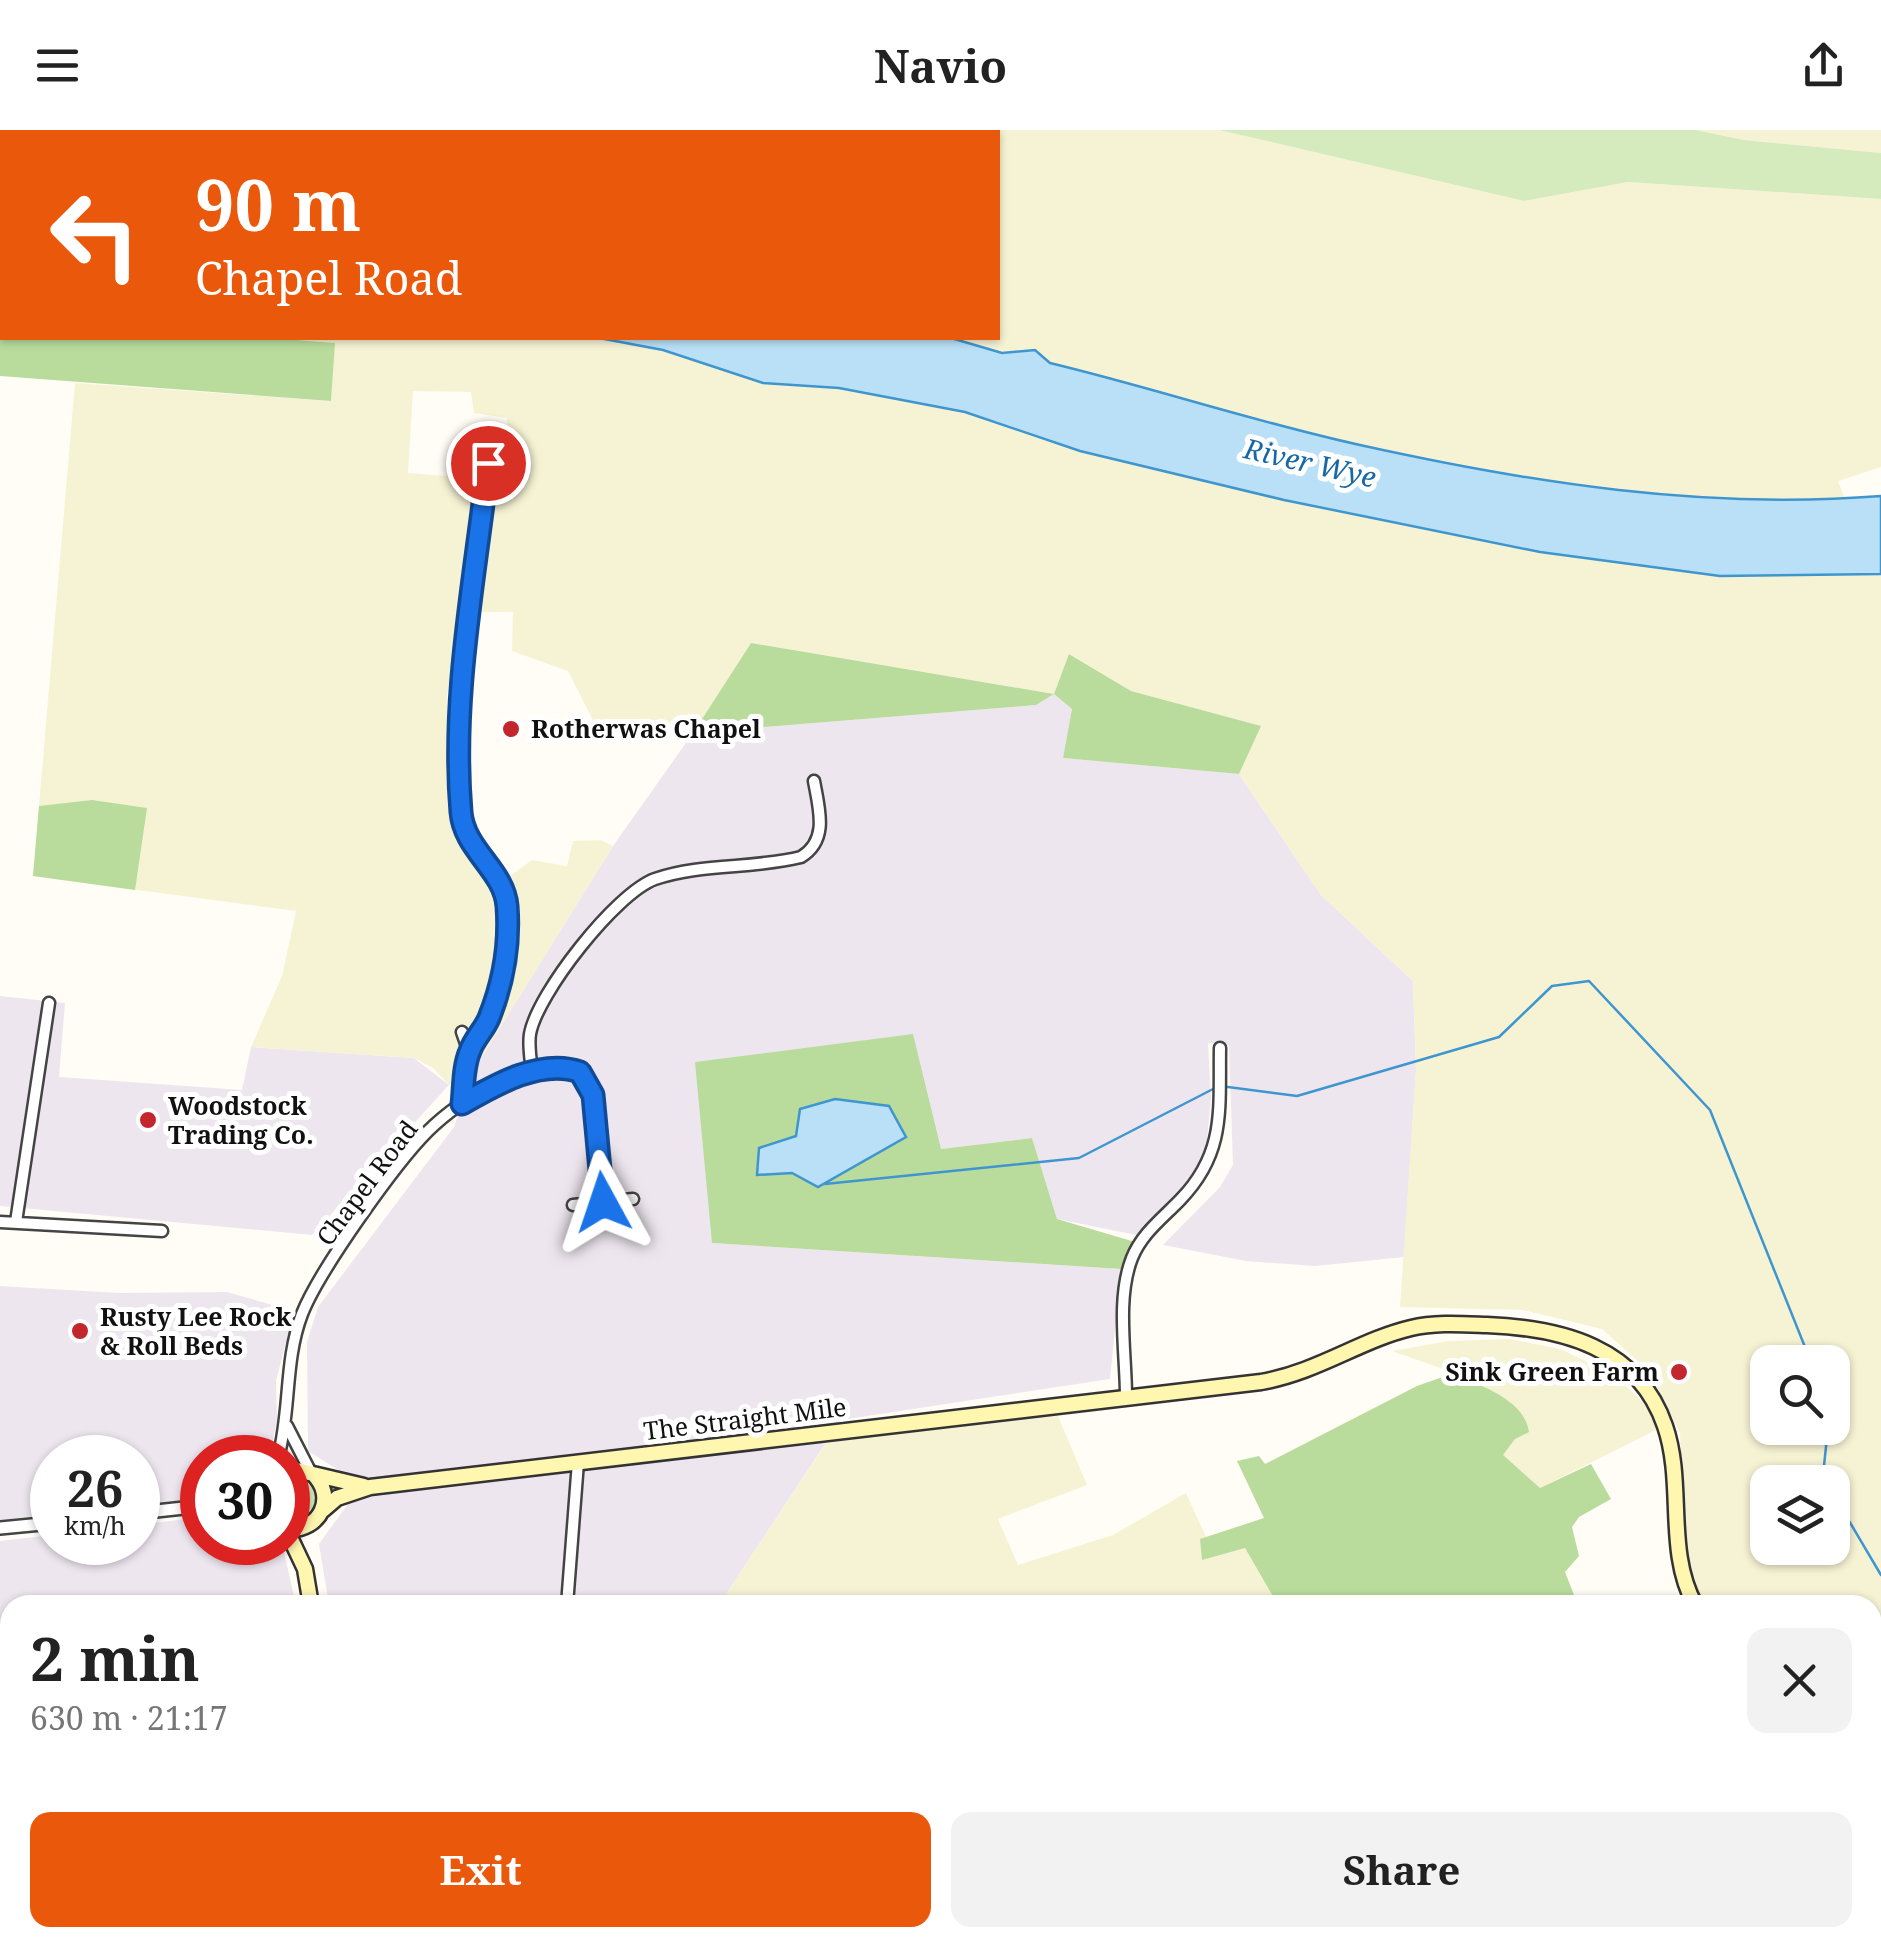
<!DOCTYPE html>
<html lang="en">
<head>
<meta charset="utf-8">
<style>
  :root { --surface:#fff; --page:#f2f2f2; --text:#222; --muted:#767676; --accent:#ea580c }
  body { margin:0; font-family:"Noto Serif",serif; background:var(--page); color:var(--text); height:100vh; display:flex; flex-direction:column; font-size:38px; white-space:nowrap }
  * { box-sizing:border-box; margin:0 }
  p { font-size:32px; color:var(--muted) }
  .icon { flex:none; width:55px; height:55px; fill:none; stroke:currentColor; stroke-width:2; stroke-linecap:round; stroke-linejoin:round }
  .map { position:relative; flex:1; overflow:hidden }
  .drawer { position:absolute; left:0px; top:1465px; width:1882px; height:352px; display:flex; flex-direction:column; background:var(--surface); border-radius:30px 30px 0 0; box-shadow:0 2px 8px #0004 }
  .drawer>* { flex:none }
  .hud { position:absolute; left:0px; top:0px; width:1000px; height:210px; box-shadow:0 2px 8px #0004; background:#ea580c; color:#fff; overflow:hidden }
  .buttons { position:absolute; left:1750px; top:1215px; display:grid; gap:20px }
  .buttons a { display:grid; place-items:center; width:100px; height:100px; border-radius:20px; background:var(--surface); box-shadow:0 2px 8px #0004; font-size:50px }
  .speed { position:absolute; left:30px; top:1305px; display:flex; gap:20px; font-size:50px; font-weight:700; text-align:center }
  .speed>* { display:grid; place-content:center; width:130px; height:130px; border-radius:50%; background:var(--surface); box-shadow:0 2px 8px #0004; line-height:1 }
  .speed small { font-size:25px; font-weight:400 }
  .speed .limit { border:15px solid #d22; background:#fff; color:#111 }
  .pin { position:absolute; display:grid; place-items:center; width:85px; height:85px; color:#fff; margin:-42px; border:5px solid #fff; border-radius:50%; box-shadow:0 2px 10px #0007 }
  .me { position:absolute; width:110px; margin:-55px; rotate:355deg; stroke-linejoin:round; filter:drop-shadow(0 0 8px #0008) }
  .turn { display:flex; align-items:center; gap:35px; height:210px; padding:0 30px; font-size:45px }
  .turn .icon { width:130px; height:130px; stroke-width:2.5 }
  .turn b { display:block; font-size:70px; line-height:85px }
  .round { display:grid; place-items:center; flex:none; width:105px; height:105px; border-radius:20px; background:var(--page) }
  .headline { display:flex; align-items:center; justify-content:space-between; height:170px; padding:0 30px }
  h1 { font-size:60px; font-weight:700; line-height:75px }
  .button { display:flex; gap:20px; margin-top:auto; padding:20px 30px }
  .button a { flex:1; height:115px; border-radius:20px; background:var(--accent); color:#fff; font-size:40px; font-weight:700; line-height:115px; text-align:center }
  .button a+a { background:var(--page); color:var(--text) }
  header { display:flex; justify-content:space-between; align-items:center; height:130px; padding:0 30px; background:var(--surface); font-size:45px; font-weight:700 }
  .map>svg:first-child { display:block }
</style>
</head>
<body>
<header><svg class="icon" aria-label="menu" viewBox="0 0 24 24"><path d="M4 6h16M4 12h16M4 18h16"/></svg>Navio<svg class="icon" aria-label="share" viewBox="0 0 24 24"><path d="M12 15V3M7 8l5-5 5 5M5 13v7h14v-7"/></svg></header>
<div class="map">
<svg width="1881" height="1816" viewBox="0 0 1881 1816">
  <rect width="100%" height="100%" fill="#fffdf5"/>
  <path fill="#eee6ef" d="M1054,564L1072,579L1064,628L1239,644L1321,765L1413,851L1416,940L1404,1127L1315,1136L1246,1131L1163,1115L1220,1057L1233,1035L1229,915L1208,913L1211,969L1206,1021L1196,1042L1141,1106L1057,1089L1032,1008L941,1019L712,1113L1121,1139L1110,1249L841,1290L719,1475H329L319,1414L348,1374L343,1343L308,1321L307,1212L318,1177L454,997L473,941L613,716L693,603L1036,575Z
    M0,866L65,873L59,947L242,960L251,917L414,928L449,955L312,1105L0,1076Z
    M0,1156L119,1163L227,1162L294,1181L276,1251L277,1291L269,1327L202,1328V1368L138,1375V1328H52V1384L0,1390Z
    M202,1387V1412L282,1413L296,1475H10V1808H302L301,1816H0V1411L52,1405V1412H138V1395Z
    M352,1808H500L495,1816H353Z"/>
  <path fill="#f6f3d4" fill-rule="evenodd" d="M373,0H1219L1524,71L1628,52L1881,69V337L1838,351L1845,369L1704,370L1610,362L1360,315L1050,233L1035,220L1002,223L951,208H998V2Z
    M1696,0H1881V23L1744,10Z
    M270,208H599L663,220L763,253L839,258L965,282L1080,321L1284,370L1540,422L1720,446L1881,444V1577L1873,1571L1872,1475H1707L1698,1463L1684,1413L1680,1303L1649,1241L1602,1199L1523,1180L1400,1177L1416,940L1413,851L1321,765L1239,644L1260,596L1131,561L1070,524L1054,564L751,513L693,603L642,596L600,604L568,541L512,521L513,482H459L447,566L452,675L467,726L491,760L532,730L567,736L573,711L601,710L613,716L473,941L449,955L433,938L414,928L251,917L282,846L296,781L33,746L75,253L331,271L334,213ZM413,261L471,262L474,283L507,288L508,351L408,343ZM1768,1232H1832V1298H1768ZM1768,1352H1832V1418H1768Z
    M1510,1209L1560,1219L1613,1244L1642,1271L1660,1298L1540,1358L1502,1325L1515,1309L1454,1243L1392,1221L1449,1211Z
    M1055,1279L1087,1355L998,1389L1018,1435L1113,1405L1186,1363L1206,1407L1200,1410L1245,1418L1278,1475H719L827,1312Z
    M500,1808H1515L1522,1816H495Z"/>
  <path fill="#d5ebbd" d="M1219,0H1696L1744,10L1881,23V69L1628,52L1524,71Z
    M292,1345L308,1350L317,1365L312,1383L302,1390H288V1346Z"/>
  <path fill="#b9dc9c" d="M0,184L2,208H270L335,213L331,271L0,246Z
    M751,513L1054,564L1069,524L1131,561L1261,596L1239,644L1063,628L1072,579L1054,564L1036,575L693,603Z
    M92,670L147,678L135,760L33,746L39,676Z
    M913,904L941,1019L1032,1008L1057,1089L1135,1112L1121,1139L712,1113L695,932Z
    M1454,1243C1482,1257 1524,1269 1529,1302L1515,1309L1503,1325L1540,1358L1591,1334L1611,1369L1579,1387L1572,1397L1579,1426L1565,1442L1578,1475H1278L1245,1418L1202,1430L1200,1409L1264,1388L1237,1331L1259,1326L1265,1334L1417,1256Z
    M1094,1465H1150L1173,1475H1028L1039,1469Z
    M1873,1571L1881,1577V1768L1872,1760L1873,1705L1880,1696L1873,1665Z
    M1516,1808H1656L1669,1816H1522Z"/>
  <path fill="#b9e0f7" stroke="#3f96cf" stroke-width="2.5" d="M599,208H951L1002,223L1035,220L1050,233C1154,258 1255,292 1360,315C1532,353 1704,380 1881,366V444L1720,446L1540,422L1284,370L1080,321L965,282L839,258L763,253L663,220Z
    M835,969L889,976L906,1007L818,1057L792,1043L757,1045L759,1018L796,1006L800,979Z"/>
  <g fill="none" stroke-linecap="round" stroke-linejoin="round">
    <path stroke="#3f96cf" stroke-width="2.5" d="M1228,957L1297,966L1499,907L1552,856L1589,851L1710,980L1811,1232
      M825,1054L1079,1028L1215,958
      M1827,1352L1823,1345L1828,1298
      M1832,1362L1881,1445"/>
    <g stroke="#444" stroke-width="15">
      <path id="minor" d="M462,902L469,922L462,974
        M469,922L487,892L505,832L507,772L466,703L461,685L458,621L457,564L466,527L488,333L485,301
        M532,943C531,930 528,916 530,904C537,864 616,763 655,749C701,733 754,739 801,727C829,710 819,679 814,651
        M573,1075L633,1069
        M0,1092L162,1101
        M16,1092L49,873
        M1126,1266C1126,1224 1116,1168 1132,1128C1142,1103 1163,1088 1181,1069C1226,1022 1219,979 1220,918
        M287,1296L310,1341
        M278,1328C291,1280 284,1231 302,1184C319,1141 395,1034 428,1001C461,968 532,924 580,942L593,965L603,1072
        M26,1474L27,1475
        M567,1475L578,1332
        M0,1611L10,1609
        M0,1740L10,1739"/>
    </g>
    <g stroke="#444" stroke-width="16">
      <path id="tertiary" d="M138,1383L202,1376
        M0,1398L52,1393"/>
    </g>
    <g stroke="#333" stroke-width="19">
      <path id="secondary" d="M288,1338L313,1344C337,1367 320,1401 288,1399
        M313,1344L364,1356
        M323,1380L337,1368L370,1357L1261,1252C1318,1242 1360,1210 1411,1198C1435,1192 1462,1194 1487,1195C1562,1198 1638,1217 1665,1296C1685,1354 1665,1420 1695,1475
        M288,1403L305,1439L311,1475
        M1860,1808L1862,1816
        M334,1816L335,1808"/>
    </g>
    <use href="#minor" stroke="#fff" stroke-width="10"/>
    <use href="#tertiary" stroke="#fff" stroke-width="11"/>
    <use href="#secondary" stroke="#fff6b0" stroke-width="14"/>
  </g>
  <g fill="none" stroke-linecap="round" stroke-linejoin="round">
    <g stroke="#114b97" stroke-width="25">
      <path id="route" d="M488,333C475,449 451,565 461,682C464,720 504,740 507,776C510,815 503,853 489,888C484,900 474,909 470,921C463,937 464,957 462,974C495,955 541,928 580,942L593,965L603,1072"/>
    </g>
    <use href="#route" stroke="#1a73e8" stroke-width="18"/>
  </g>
  <g fill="#c4262e" stroke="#fff" stroke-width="4">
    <circle cx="511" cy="599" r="10"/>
    <circle cx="148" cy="990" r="10"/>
    <circle cx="80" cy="1201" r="10"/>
    <circle cx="1679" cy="1242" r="10"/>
  </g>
  <g text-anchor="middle" stroke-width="10" stroke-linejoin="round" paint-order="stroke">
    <g font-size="25" font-weight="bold" fill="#111" stroke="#fff" text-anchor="start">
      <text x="531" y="608">Rotherwas Chapel</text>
      <text x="168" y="985">Woodstock<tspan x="168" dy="29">Trading Co.</tspan></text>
      <text x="100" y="1196">Rusty Lee Rock<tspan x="100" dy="29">&amp; Roll Beds</tspan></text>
      <text x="1659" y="1251" text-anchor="end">Sink Green Farm</text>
    </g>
    <g font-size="25" fill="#111" stroke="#fff">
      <text transform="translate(367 1053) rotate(-53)" y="9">Chapel Road</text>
      <text transform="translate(745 1289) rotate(-7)" y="9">The Straight Mile</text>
    </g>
    <g font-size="28" font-style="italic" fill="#1768a6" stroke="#fff">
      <text transform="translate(1310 333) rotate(13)" y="10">River Wye</text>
    </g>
  </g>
</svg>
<div class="buttons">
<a><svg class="icon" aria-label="search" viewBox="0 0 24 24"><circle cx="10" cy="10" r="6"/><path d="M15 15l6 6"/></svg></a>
<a><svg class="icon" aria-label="layers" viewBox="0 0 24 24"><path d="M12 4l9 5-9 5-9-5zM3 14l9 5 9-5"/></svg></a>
</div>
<div class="speed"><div>26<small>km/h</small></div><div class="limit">30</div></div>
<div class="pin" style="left:488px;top:333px;background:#d93025"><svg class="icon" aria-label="arrive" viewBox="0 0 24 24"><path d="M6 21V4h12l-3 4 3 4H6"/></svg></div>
<svg class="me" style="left:603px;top:1072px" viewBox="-20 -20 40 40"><path d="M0-17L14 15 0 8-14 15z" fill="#1a73e8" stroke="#fff" stroke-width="4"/></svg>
<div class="hud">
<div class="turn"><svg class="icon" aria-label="left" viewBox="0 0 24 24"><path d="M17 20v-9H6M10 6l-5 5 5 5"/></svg><div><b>90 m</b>Chapel Road</div></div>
</div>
<section class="drawer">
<div class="headline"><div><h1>2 min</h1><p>630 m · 21:17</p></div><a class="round"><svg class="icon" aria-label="close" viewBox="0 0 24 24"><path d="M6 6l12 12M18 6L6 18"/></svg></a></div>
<div class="button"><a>Exit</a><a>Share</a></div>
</section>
</div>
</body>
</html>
